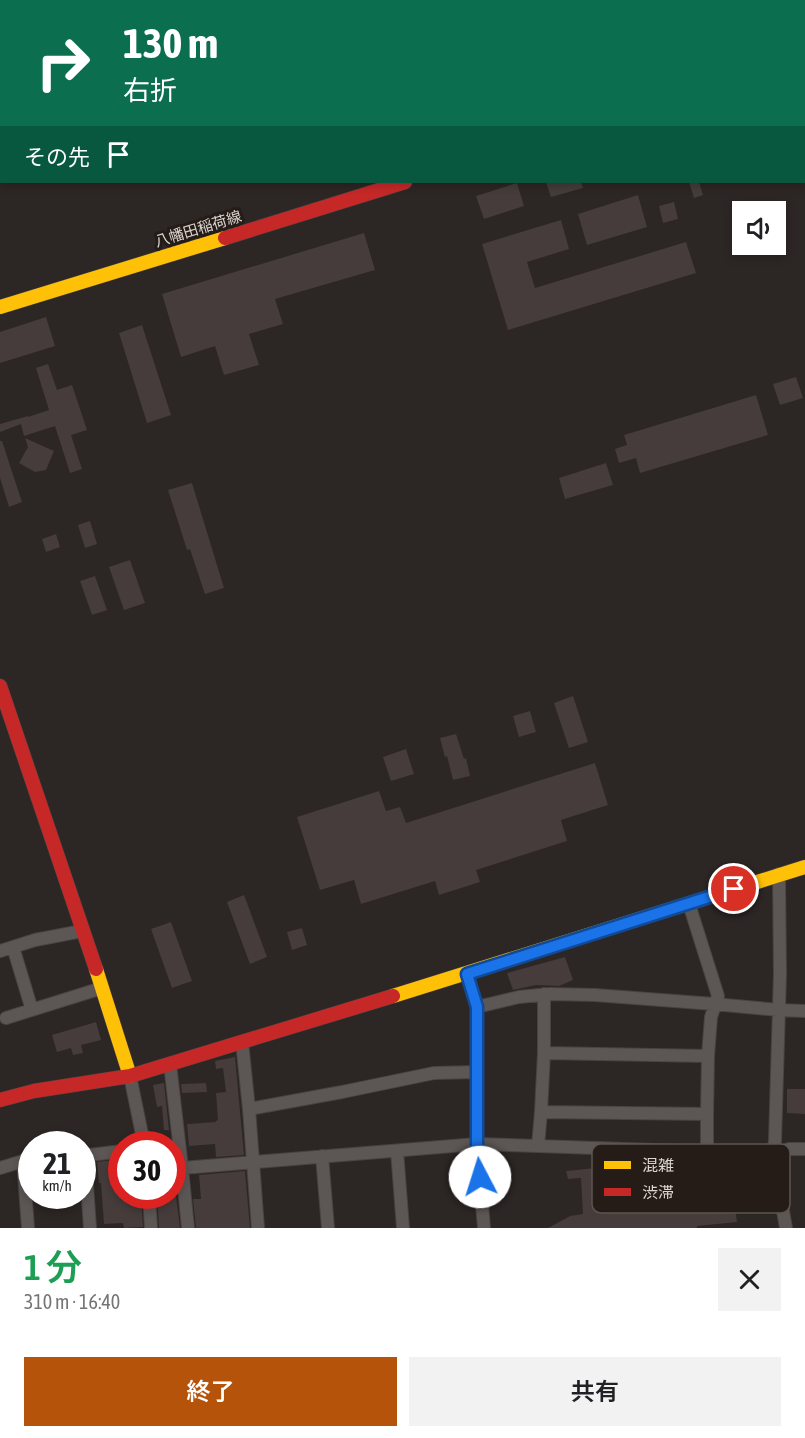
<!DOCTYPE html>
<html lang="ja">
<head>
<meta charset="utf-8">
<style>
  :root { --surface:#fff; --page:#f2f2f2; --text:#202124; --muted:#757577; --accent:#b45309 }
  body { margin:0; font-family:"Asap Condensed","Noto Sans JP",sans-serif; background:var(--page); color:var(--text); height:100vh; display:flex; flex-direction:column; font-size:22px; white-space:nowrap }
  * { box-sizing:border-box; margin:0 }
  p { font-size:20px; color:var(--muted) }
  .icon { flex:none; width:33px; height:33px; fill:none; stroke:currentColor; stroke-width:2; stroke-linecap:round; stroke-linejoin:round }
  .map { position:relative; height:1228px; overflow:hidden }
  .sheet { display:flex; flex-direction:column; background:var(--surface); flex:1 }
  .sheet>* { flex:none }
  .hud { position:absolute; left:0px; top:0px; width:806px; height:183px; box-shadow:0 3px 9px #0003; background:#0b6e4f; color:#fff; overflow:hidden }
  .controls { position:absolute; left:732px; top:201px; display:grid; gap:12px }
  .controls a { display:grid; place-items:center; width:54px; height:54px; border-radius:0px; background:var(--surface); box-shadow:0 3px 9px #0003; font-size:30px }
  .speed { position:absolute; left:18px; top:1131px; display:flex; gap:12px; font-size:30px; font-weight:700; text-align:center }
  .speed>* { display:grid; place-content:center; width:78px; height:78px; border-radius:50%; background:var(--surface); box-shadow:0 3px 9px #0003; line-height:1 }
  .speed small { font-size:15px; font-weight:400 }
  .speed .limit { border:9px solid #d22; background:#fff; color:#111 }
  .pin { position:absolute; display:grid; place-items:center; width:51px; height:51px; color:#fff; margin:-26px; border:3px solid #fff; border-radius:50%; box-shadow:0 2px 6px #0007 }
  .me { position:absolute; width:66px; margin:-33px; rotate:355deg; stroke-linejoin:round; filter:drop-shadow(0 0 4px #0008) }
  .turn { display:flex; align-items:center; gap:21px; height:126px; padding:0 24px; font-size:27px }
  .turn .icon { width:78px; height:78px; stroke-width:2.5 }
  .turn b { display:block; font-size:42px; line-height:51px }
  .then { display:flex; align-items:center; height:57px; padding:0 24px; background:#0003; gap:12px; font-size:22px }
  .round { display:grid; place-items:center; flex:none; width:63px; height:63px; border-radius:0px; background:var(--page) }
  .overview { display:flex; align-items:center; justify-content:space-between; height:102px; padding:0 24px }
  h1 { font-size:36px; font-weight:600; line-height:45px; color:#1e9e55 }
  .cta { display:flex; gap:12px; margin-top:auto; padding:12px 24px }
  .cta a { flex:1; height:69px; border-radius:0px; background:var(--accent); color:#fff; font-size:24px; font-weight:600; line-height:69px; text-align:center }
  .cta a+a { background:var(--page); color:var(--text) }
  .map>svg:first-child { display:block }
</style>
</head>
<body>
<div class="map">
<svg width="805" height="1228" viewBox="0 0 805 1228">
  <rect width="100%" height="100%" fill="#2c2624"/>
  <path fill="#453c3b" d="M546,182H581L583,188L551,197Z
    M689,182H699L703,195L694,198Z
    M517,183L524,206L484,219L476,196Z
    M638,195L647,227L587,245L578,214Z
    M674,202L678,219L663,223L659,206Z
    M561,220L569,249L527,262L535,288L686,242L696,273L508,330L482,244Z
    M364,233L375,270L275,299L283,324L249,334L259,365L224,375L215,346L181,357L162,294Z
    M46,317L55,346L0,363V332Z
    M142,325L171,415L147,423L119,333Z
    M48,364L57,390L72,385L87,430L71,435L82,469L70,473L55,426L24,436L21,424L0,432V424L28,416V417L49,410L36,368Z
    M796,377L803,398L780,405L773,384Z
    M756,395L768,435L640,473L636,458L619,463L615,449L627,445L624,435Z
    M25,438L54,451L46,470L35,472L19,463L28,447Z
    M0,441H2L22,502L9,507L0,478Z
    M606,463L613,485L565,499L559,478Z
    M192,483L224,588L205,594L190,549L187,550L168,490Z
    M90,521L97,544L85,548L78,525Z
    M56,534L60,547L46,552L42,539Z
    M130,560L145,603L124,610L109,567Z
    M95,576L107,610L92,615L80,581Z
    M573,696L588,742L569,748L554,703Z
    M530,711L536,732L519,737L513,716Z
    M456,734L464,759L466,758L470,776L453,780L447,756L445,757L440,738Z
    M406,749L414,774L391,781L383,757Z
    M595,763L608,805L561,820L567,841L476,870L480,882L439,895L435,881L361,904L354,880L320,890L297,817L379,791L386,811L400,807L406,823Z
    M244,895L267,957L250,964L227,902Z
    M171,922L192,981L172,988L151,929Z
    M302,928L307,945L292,950L287,932Z
    M565,957L573,980L559,986L536,985L513,990L507,973Z
    M96,1022L101,1040L81,1045L83,1053L73,1055L71,1048L57,1052L52,1035Z
    M235,1057L244,1155L216,1157L215,1144L189,1146L187,1124L216,1122V1121L218,1120L216,1093L226,1092L223,1068L216,1069L215,1061Z
    M164,1083L169,1130H164L162,1106L157,1107L153,1085Z
    M206,1083L207,1092L182,1093L181,1084Z
    M787,1089H805V1114L787,1113Z
    M122,1159V1178H117L118,1196H141L143,1227L124,1228L123,1223L104,1224L101,1183H99L97,1162Z
    M636,1164L637,1171L722,1165L723,1174L692,1177L695,1204L734,1202L737,1222L697,1226V1228H548L570,1216L583,1214L581,1178L568,1179L566,1171Z
    M245,1171L250,1228H196L193,1199H201L199,1175Z
    M157,1196H176L180,1228H159Z"/>
  <g fill="none" stroke-linecap="round" stroke-linejoin="round">
    <g stroke="#484341" stroke-width="14">
      <path id="street" d="M779,874L780,974L775,1141L773,1154L786,1228
        M13,947L32,1010
        M0,951L35,940L82,931
        M467,974L477,1007V1144L484,1228
        M544,994V1053L708,1056L711,1017L718,996L689,904
        M477,1007L519,997L550,994L595,995L714,1004L779,1010L805,1011
        M6,1018L102,988
        M242,1042L249,1109L258,1228
        M544,1053L541,1112L707,1114L708,1056
        M170,1064L182,1168L477,1144L773,1154L789,1149H805
        M130,1076L144,1144
        M249,1109L342,1092L434,1073L477,1072
        M538,1146L541,1112
        M397,1151L403,1228
        M707,1152V1114
        M85,1155L90,1228
        M82,1156L122,1151
        M322,1156L328,1228
        M23,1161L28,1228
        M0,1168L23,1161L31,1160
        M182,1168L188,1228
        M149,1196L151,1228"/>
    </g>
    <g stroke="#484341" stroke-width="15">
      <path id="slow" d="M730,0V2
        M0,307L225,238
        M96,969L130,1076
        M393,996L805,867"/>
    </g>
    <g stroke="#484341" stroke-width="15">
      <path id="jam" d="M804,46L805,45
        M225,238L405,182
        M0,686L96,969
        M0,1100L34,1091L130,1076L393,996"/>
    </g>
    <use href="#street" stroke="#5c5755" stroke-width="12"/>
    <use href="#slow" stroke="#ffc107" stroke-width="14"/>
    <use href="#jam" stroke="#c62828" stroke-width="14"/>
  </g>
  <g fill="none" stroke-linecap="round" stroke-linejoin="round">
    <g stroke="#114b97" stroke-width="15">
      <path id="route" d="M480,1177L477,1144V1007L467,974L734,889"/>
    </g>
    <use href="#route" stroke="#1a73e8" stroke-width="10"/>
  </g>
  <g text-anchor="middle" stroke-width="6" stroke-linejoin="round" paint-order="stroke">
    <g font-size="15" fill="#dcd6d3" stroke="#251c17">
      <text transform="translate(198 229) rotate(-17)" y="5">八幡田稲荷線</text>
    </g>
  </g>
  <rect x="592" y="1144" width="198" height="69" rx="9" fill="#251c17" stroke="#5c544f" stroke-width="1.5"/>
  <rect x="604" y="1161" width="27" height="8" fill="#ffc107"/>
  <rect x="604" y="1188" width="27" height="8" fill="#c62828"/>
  <g font-size="16" fill="#dcd6d3">
    <text x="642" y="1171">混雑</text>
    <text x="642" y="1198">渋滞</text>
  </g>
</svg>
<div class="controls">
<a><svg class="icon" aria-label="sound" viewBox="0 0 24 24"><path d="M4 9h4l5-4v14l-5-4H4zM17 9q2 3 0 6"/></svg></a>
</div>
<div class="speed"><div>21<small>km/h</small></div><div class="limit">30</div></div>
<div class="pin" style="left:734px;top:889px;background:#d93025"><svg class="icon" aria-label="arrive" viewBox="0 0 24 24"><path d="M6 21V4h12l-3 4 3 4H6"/></svg></div>
<svg class="me" style="left:480px;top:1177px" viewBox="-20 -20 40 40"><circle r="19" fill="#fff"/><path d="M0-13L10 11 0 6-10 11z" fill="#1a73e8"/></svg>
<div class="hud">
<div class="turn"><svg class="icon" aria-label="right" viewBox="0 0 24 24"><path d="M7 20v-9h11M14 6l5 5-5 5"/></svg><div><b>130 m</b>右折</div></div>
<div class="then">その先<svg class="icon" aria-label="arrive" viewBox="0 0 24 24"><path d="M6 21V4h12l-3 4 3 4H6"/></svg></div>
</div>
</div>
<section class="sheet">
<div class="overview"><div><h1>1 分</h1><p>310 m · 16:40</p></div><a class="round"><svg class="icon" aria-label="close" viewBox="0 0 24 24"><path d="M6 6l12 12M18 6L6 18"/></svg></a></div>
<div class="cta"><a>終了</a><a>共有</a></div>
</section>
</body>
</html>
